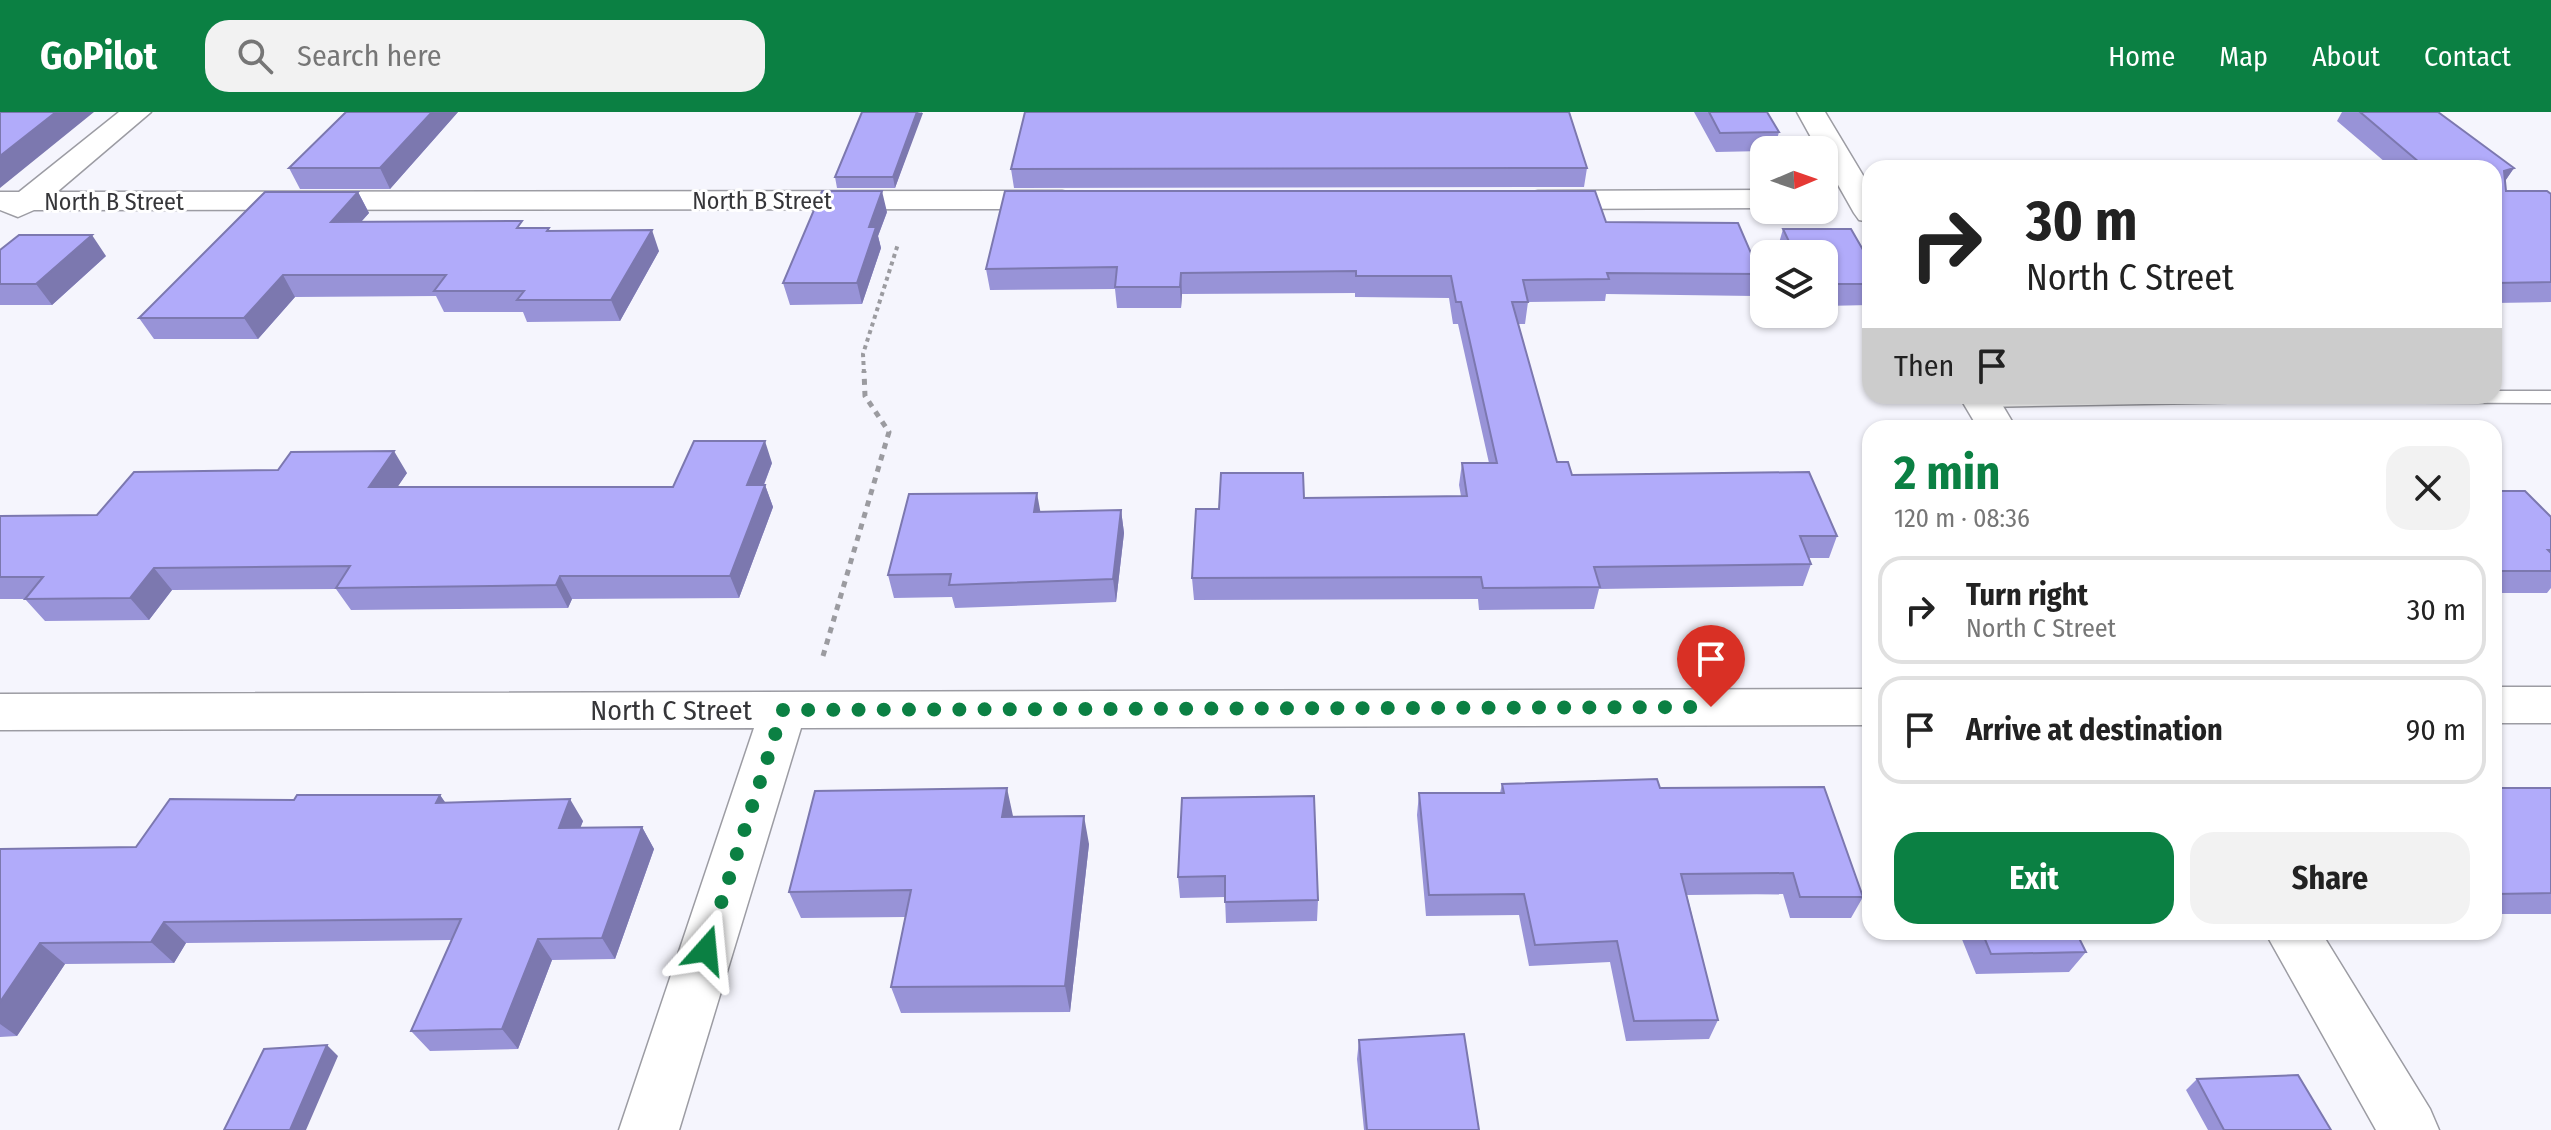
<!DOCTYPE html>
<html lang="en">
<head>
<meta charset="utf-8">
<style>
  :root { --surface:#fff; --page:#f2f2f2; --text:#222; --muted:#767676; --line:#e0e0e0; --accent:#0b8043 }
  body { margin:0; font-family:"Fira Sans Condensed",sans-serif; background:var(--page); color:var(--text); height:100vh; display:flex; flex-direction:column; font-size:30px; white-space:nowrap }
  * { box-sizing:border-box; margin:0 }
  p { font-size:26px; color:var(--muted) }
  .icon { flex:none; width:44px; height:44px; fill:none; stroke:currentColor; stroke-width:2; stroke-linecap:round; stroke-linejoin:round }
  .map { position:relative; flex:1; overflow:hidden }
  .drawer { position:absolute; left:1862px; top:308px; width:640px; height:520px; display:flex; flex-direction:column; background:var(--surface); border-radius:24px; box-shadow:0 2px 6px #0004 }
  .drawer>* { flex:none }
  .top-card { position:absolute; left:1862px; top:48px; width:640px; height:244px; border-radius:24px; box-shadow:0 2px 6px #0004; background:#fff; color:var(--text); overflow:hidden }
  .needle { width:52px; rotate:88deg }
  .fabs { position:absolute; left:1750px; top:24px; display:grid; gap:16px }
  .fabs a { display:grid; place-items:center; width:88px; height:88px; border-radius:16px; background:var(--surface); box-shadow:0 2px 6px #0004; font-size:40px }
  .pin { position:absolute; display:grid; place-items:center; width:68px; height:68px; color:#fff; margin:-82px -34px; border-radius:50% 50% 50% 0; rotate:-45deg; box-shadow:0 0 8px #0007 }
  .pin .icon { rotate:45deg }
  .me { position:absolute; width:88px; margin:-44px; rotate:18deg; stroke-linejoin:round; filter:drop-shadow(0 0 6px #0008) }
  .turn { display:flex; align-items:center; gap:28px; height:168px; padding:0 32px; font-size:36px }
  .turn .icon { width:104px; height:104px; stroke-width:2.5 }
  .turn b { display:block; font-size:56px; line-height:68px }
  .then { display:flex; align-items:center; height:76px; padding:0 32px; background:#0003; gap:16px; font-size:30px }
  .round { display:grid; place-items:center; flex:none; width:84px; height:84px; border-radius:24px; background:var(--page) }
  .overview { display:flex; align-items:center; justify-content:space-between; height:136px; padding:0 32px }
  h1 { font-size:48px; font-weight:700; line-height:60px; color:var(--accent) }
  .cta { display:flex; gap:16px; margin-top:auto; padding:16px 32px }
  .cta a { flex:1; height:92px; border-radius:24px; background:var(--accent); color:#fff; font-size:32px; font-weight:700; line-height:92px; text-align:center }
  .cta a+a { background:var(--page); color:var(--text) }
  ul { padding:0; list-style:none }
  li { display:flex; align-items:center; gap:24px; height:108px; margin:0 16px 12px; padding:0 16px; border:4px solid var(--line); border-radius:24px }
  li div { flex:1 }
  li b { display:block; font-size:30px }
  li em { font-style:normal }
  header { display:flex; align-items:center; gap:48px; box-sizing:border-box; height:112px; padding:0 40px; background:var(--accent); color:#fff }
  header strong { font-size:38px }
  nav { display:flex; gap:44px; margin-inline-start:auto; font-size:28px }
  .search { width:560px; height:72px; background:var(--page); display:flex; align-items:center; gap:20px; box-sizing:border-box; padding:0 28px; border-radius:24px; color:var(--muted); font-size:30px }
  .map>svg:first-child { display:block }
</style>
</head>
<body>
<header>
<strong>GoPilot</strong>
<div class="search"><svg class="icon" aria-label="search" viewBox="0 0 24 24"><circle cx="10" cy="10" r="6"/><path d="M15 15l6 6"/></svg>Search here</div>
<nav><a>Home</a><a>Map</a><a>About</a><a>Contact</a></nav>
</header>
<div class="map">
<svg width="2551" height="1018" viewBox="0 0 2551 1018">
  <rect width="100%" height="100%" fill="#f5f5fd"/>
  <g fill="none" stroke-linecap="round" stroke-linejoin="round">
    <g stroke="#9c9ca3" stroke-width="3">
      <path id="service" d="M2494,279H2551V291L2297,290L2287,284H2494Z
        M2267,284L2257,290L1981,295L1971,289L1976,284Z"/>
    </g>
    <g stroke="#9c9ca3" stroke-width="3">
      <path id="minor" d="M119,0H151L57,80L1062,79L1073,81L1078,88L1073,95L1062,97L34,98L18,105L0,98V80H19Z
        M1797,0H1825L1870,75V110L1859,108L1854,101L1824,48V38H1818Z
        M1764,78V96L1538,97L1527,95L1522,88L1527,81L1538,79Z
        M1959,284H1997L2016,316H1978Z
        M2494,575H2551V611H2494Z
        M1870,577V613L801,616L679,1018H619L754,616L0,618V582Z
        M2265,820H2321L2430,997L2439,1018H2376Z"/>
    </g>
    <path stroke="#9b9ba0" stroke-width="4" stroke-dasharray="4 4" stroke-linecap="butt" d="M864,261L863,242L898,132"/>
    <path stroke="#9b9ba0" stroke-width="5" stroke-dasharray="6 6" stroke-linecap="butt" d="M823,544L889,320L865,284L864,259"/>
    <use href="#service" fill="#fff" fill-rule="evenodd"/>
    <use href="#minor" fill="#fff" fill-rule="evenodd"/>
  </g>
  <path fill="#9893d7" d="M346,0H458L390,77H300L289,56Z
    M922,0L895,76H837L835,65Z
    M1694,0H1767L1779,20L1774,38H1764V39L1716,40Z
    M2342,0H2438L2514,56L2505,69L2506,79L2551,82V190L2494,191V56H2392L2337,9Z
    M1587,56L1584,75L1014,76L1011,57Z
    M358,80L369,101L361,110L525,116L550,119L659,139L620,209L527,210L523,200H444L436,184L295,185L258,227H154L139,206Z
    M887,100L878,124L881,136L862,192L790,193L783,171Z
    M1606,110L1760,162L1754,184L1606,182L1605,189L1528,190L1525,212H1518L1557,350L1572,363L1837,424L1829,446H1809L1811,452L1803,474L1599,477L1594,497L1479,498L1478,487L1194,488L1192,466L1219,397L1304,386L1461,384L1459,373L1462,351H1489L1458,212H1453L1449,186L1355,185V181L1182,182L1181,196H1117L1115,177L990,178L986,157Z
    M1783,117L1870,150V193L1824,194V142H1779L1777,138Z
    M0,138L106,144L52,193H0Z
    M772,351L764,373H765L773,395L739,486L572,487L568,496L351,498L336,477L172,478L149,508L45,509L25,487H0V404L97,403L407,361L397,375H673Z
    M2494,379L2551,405V476L2547,481H2494Z
    M1121,398L1124,421L1116,490L955,496L952,485L894,486L888,463L1040,400Z
    M1502,672L1660,676L1863,785L1851,806H1790L1783,782L1687,783L1718,908L1709,927L1626,929L1610,850L1529,854L1519,803L1426,804L1417,703L1419,681H1500Z
    M2494,676H2551V802H2494Z
    M440,683L445,691L583,709L580,716L642,715L654,737L615,847L552,848L518,937L430,939L411,919L452,828L186,831L174,851L65,852L17,924L0,925V737L136,735L294,688Z
    M1182,686L1318,788L1317,809L1226,811L1225,785L1180,786L1178,765Z
    M1013,705L1089,732L1070,900L901,901L891,875L905,805L801,806L789,780Z
    M1959,820H2076L2086,840L2069,860L1976,862Z
    M1359,928L1479,1018H1364L1357,947Z
    M2197,967L2331,1018H2208L2186,978Z"/>
  <path fill="#7c78af" d="M56,0H94L0,76V44Z
    M432,0H458L390,77L380,56Z
    M917,0L923,1L895,76L893,65Z
    M2514,56L2501,75L2504,59Z
    M882,79L887,100L878,124L881,136L862,192L857,171L869,115Z
    M358,80L369,101L342,131L331,110Z
    M652,118L659,139L620,209L611,188Z
    M92,123L106,144L52,193L36,172Z
    M1181,161L1182,182L1181,196L1180,175Z
    M283,163L295,185L258,227L244,206Z
    M765,329L772,351L755,395L747,373Z
    M394,339L407,361L382,398L369,375Z
    M765,373L773,395L739,486L730,464Z
    M1037,381L1041,403L1034,400Z
    M1121,398L1124,421L1116,490L1113,467Z
    M154,456L172,478L149,508L130,486Z
    M560,464L572,487L568,496L556,473Z
    M1007,676L1013,704L1008,732L1002,705Z
    M440,683L455,704L436,691Z
    M570,687L583,709L572,737L559,716Z
    M1084,704L1089,732L1070,900L1065,874Z
    M642,715L654,737L615,847L602,826Z
    M164,810L186,831L174,851L151,830Z
    M538,827L552,848L518,937L502,917Z
    M40,831L65,852L17,924L0,912V890Z
    M327,933L338,944L306,1018H290Z"/>
  <path fill="#b1abfa" stroke="#7c78af" stroke-width="2" d="M0,0H56L0,44Z
    M346,0H432L380,56H289Z
    M862,0H917L893,65H835Z
    M1025,0H1569L1587,56L1011,57Z
    M1709,0H1767L1779,20L1720,21Z
    M2360,0H2438L2514,56L2504,59L2506,79H2547L2551,82V170L2494,171V117H2498L2494,113V56H2426Z
    M822,79H882L869,115H876L857,171H783Z
    M1005,79H1595L1606,110L1738,111L1760,162L1607,161L1609,167L1523,168L1528,190H1512L1557,350H1568L1572,363L1809,360L1837,424H1800L1811,452L1594,455L1600,475L1483,476L1481,465L1192,466L1196,397H1219L1221,361H1303L1304,386L1467,384L1462,351H1497L1461,190H1456L1451,164H1356V159L1181,161L1180,175H1115L1117,155L986,157Z
    M265,80H358L331,110L522,109L517,116H549L547,119L652,118L611,188H517L524,179H434L446,163H283L244,206H139Z
    M1783,117H1851L1870,150V172H1824V142H1795Z
    M19,123H92L36,172H0V138Z
    M694,329H765L747,373H765L730,464H560L556,473L336,476L350,454L154,456L130,486L25,487L43,465H0V404L97,403L134,360L278,358L291,340L394,339L369,375H673Z
    M2494,379H2525L2551,405V438H2548L2551,441V459H2494Z
    M1037,381L1034,400L1121,398L1113,467L949,473L951,462L888,463L909,382Z
    M1657,667L1660,676L1824,675L1863,785H1800L1793,761L1681,762L1718,908L1634,909L1617,829L1535,833L1524,782L1429,783L1419,681H1504L1502,672Z
    M1007,676L1002,705L1084,704L1065,874L891,875L911,778L789,780L815,679Z
    M2494,676H2551V781L2494,782Z
    M297,683H440L436,691L570,687L559,716L642,715L602,826L538,827L502,917L411,919L461,807L164,810L151,830L40,831L0,890V737L136,735L170,687L294,688Z
    M1314,684L1318,788L1225,790V764L1178,765L1182,686Z
    M1982,820H2076L2086,840L1991,842Z
    M1464,922L1479,1018H1367L1359,928Z
    M327,933L290,1018H224L264,937Z
    M2298,963L2331,1018H2224L2197,967Z"/>
  <g fill="none" stroke-linecap="round" stroke-linejoin="round">
    <path stroke="#0b8043" stroke-width="14" stroke-dasharray="0 25.2" d="M706,838L783,598L1711,595"/>
  </g>
  <g text-anchor="middle" stroke-width="6" stroke-linejoin="round" paint-order="stroke">
    <g font-size="24" fill="#363639" stroke="#fff">
      <text x="762" y="97">North B Street</text>
      <text x="114" y="98">North B Street</text>
    </g>
    <g font-size="28" fill="#363639" stroke="#fff">
      <text x="671" y="608">North C Street</text>
    </g>
  </g>
</svg>
<div class="fabs">
<a><svg class="needle" viewBox="-14 -14 28 28"><path d="M0-13l5 13h-10z" fill="#e53935"/><path d="M0 13l5-13h-10z" fill="#767676"/></svg></a>
<a><svg class="icon" aria-label="layers" viewBox="0 0 24 24"><path d="M12 4l9 5-9 5-9-5zM3 14l9 5 9-5"/></svg></a>
</div>
<div class="pin" style="left:1711px;top:595px;background:#d93025"><svg class="icon" aria-label="arrive" viewBox="0 0 24 24"><path d="M6 21V4h12l-3 4 3 4H6"/></svg></div>
<svg class="me" style="left:706px;top:838px" viewBox="-20 -20 40 40"><path d="M0-17L14 15 0 8-14 15z" fill="#0b8043" stroke="#fff" stroke-width="4"/></svg>
<div class="top-card">
<div class="turn"><svg class="icon" aria-label="right" viewBox="0 0 24 24"><path d="M7 20v-9h11M14 6l5 5-5 5"/></svg><div><b>30 m</b>North C Street</div></div>
<div class="then">Then<svg class="icon" aria-label="arrive" viewBox="0 0 24 24"><path d="M6 21V4h12l-3 4 3 4H6"/></svg></div>
</div>
<section class="drawer">
<div class="overview"><div><h1>2 min</h1><p>120 m · 08:36</p></div><a class="round"><svg class="icon" aria-label="close" viewBox="0 0 24 24"><path d="M6 6l12 12M18 6L6 18"/></svg></a></div>
<ul>
<li><svg class="icon" aria-label="right" viewBox="0 0 24 24"><path d="M7 20v-9h11M14 6l5 5-5 5"/></svg><div><b>Turn right</b><p>North C Street</p></div><em>30 m</em></li>
<li><svg class="icon" aria-label="arrive" viewBox="0 0 24 24"><path d="M6 21V4h12l-3 4 3 4H6"/></svg><div><b>Arrive at destination</b></div><em>90 m</em></li>
</ul>
<div class="cta"><a>Exit</a><a>Share</a></div>
</section>
</div>
</body>
</html>
